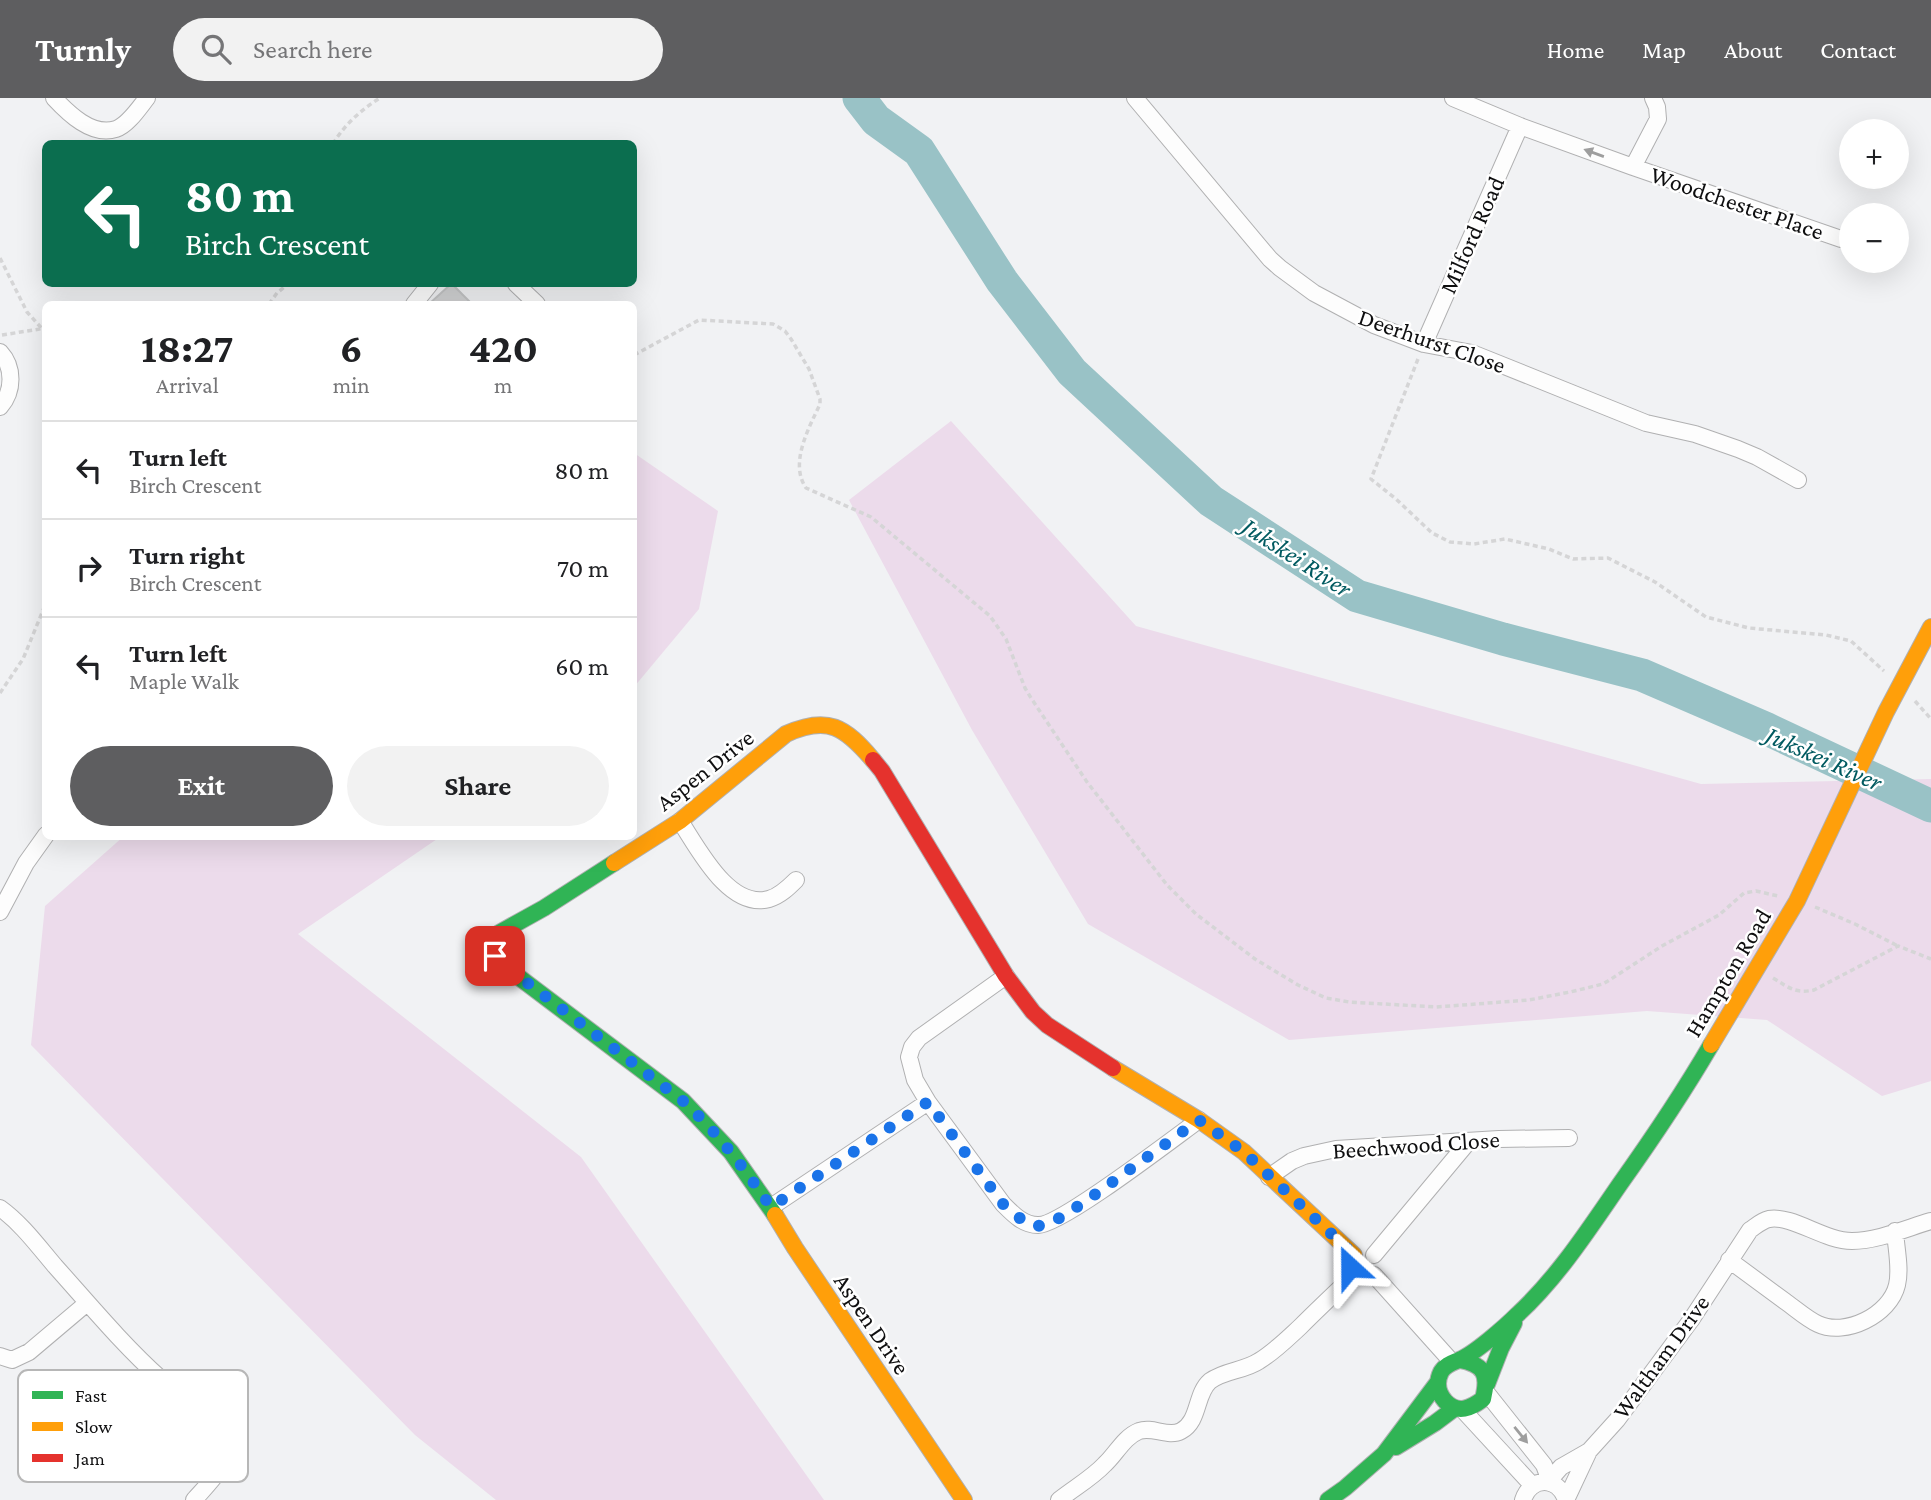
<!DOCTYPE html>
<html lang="en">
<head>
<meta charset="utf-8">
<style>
  :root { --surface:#fff; --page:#f2f2f2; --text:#202124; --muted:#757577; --line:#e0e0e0; --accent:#5e5e60 }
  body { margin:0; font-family:"Crimson Pro",serif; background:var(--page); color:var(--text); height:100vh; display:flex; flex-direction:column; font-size:26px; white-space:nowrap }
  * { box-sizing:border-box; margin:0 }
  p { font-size:23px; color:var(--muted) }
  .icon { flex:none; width:38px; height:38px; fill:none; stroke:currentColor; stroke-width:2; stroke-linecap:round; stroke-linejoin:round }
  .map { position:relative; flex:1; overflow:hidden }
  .sheet { position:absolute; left:42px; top:203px; width:595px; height:539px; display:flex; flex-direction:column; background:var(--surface); border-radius:10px; box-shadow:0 7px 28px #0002 }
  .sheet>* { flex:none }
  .top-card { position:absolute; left:42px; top:42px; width:595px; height:147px; border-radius:10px; box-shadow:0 7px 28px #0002; background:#0b6e4f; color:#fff; overflow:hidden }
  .fabs { position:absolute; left:1839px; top:21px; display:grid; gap:14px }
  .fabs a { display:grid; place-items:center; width:70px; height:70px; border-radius:50%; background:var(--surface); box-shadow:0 7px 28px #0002; font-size:35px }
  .pin { position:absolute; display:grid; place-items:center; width:60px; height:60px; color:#fff; margin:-30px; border-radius:14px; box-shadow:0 4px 10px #0006 }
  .me { position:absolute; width:77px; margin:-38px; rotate:336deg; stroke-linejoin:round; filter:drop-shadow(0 0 5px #0008) }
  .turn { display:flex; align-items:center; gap:24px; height:147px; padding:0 28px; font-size:32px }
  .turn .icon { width:91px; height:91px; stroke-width:2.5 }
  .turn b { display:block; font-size:49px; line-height:60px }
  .eta { display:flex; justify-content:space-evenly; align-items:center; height:119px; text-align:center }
  .eta b { font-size:42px; font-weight:700; line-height:49px }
  .button { display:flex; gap:14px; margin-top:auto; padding:14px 28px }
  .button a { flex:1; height:80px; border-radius:42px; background:var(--accent); color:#fff; font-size:28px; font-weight:700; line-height:80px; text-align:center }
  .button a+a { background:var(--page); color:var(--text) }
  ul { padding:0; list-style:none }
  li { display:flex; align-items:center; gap:21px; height:98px; padding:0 28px; border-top:2px solid var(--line) }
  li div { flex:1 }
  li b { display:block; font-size:26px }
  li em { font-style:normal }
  header { display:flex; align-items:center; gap:42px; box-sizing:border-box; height:98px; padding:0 35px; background:var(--accent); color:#fff }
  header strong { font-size:33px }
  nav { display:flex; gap:38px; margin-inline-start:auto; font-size:24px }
  .search { width:490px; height:63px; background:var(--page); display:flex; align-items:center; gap:18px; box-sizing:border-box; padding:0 24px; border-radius:38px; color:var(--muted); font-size:26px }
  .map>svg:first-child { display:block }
</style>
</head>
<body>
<header>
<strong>Turnly</strong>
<div class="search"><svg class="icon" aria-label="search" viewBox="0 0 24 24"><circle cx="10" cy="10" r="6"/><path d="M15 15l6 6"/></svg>Search here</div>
<nav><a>Home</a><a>Map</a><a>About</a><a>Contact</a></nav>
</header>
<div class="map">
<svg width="1931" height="1402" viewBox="0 0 1931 1402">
  <rect width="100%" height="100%" fill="#f1f2f4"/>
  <path fill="#ecdbeb" d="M951,323L1136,528L1701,686L1931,681V983L1882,998L1767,922L1647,913L1289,942L1088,826L972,632L849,402Z
    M634,355L718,413L699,511L634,589Z
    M124,738L440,739L298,836L581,1059L824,1402H496L415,1337L31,947L45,808Z"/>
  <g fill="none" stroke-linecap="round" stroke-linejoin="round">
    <path stroke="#99c2c6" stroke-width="33" d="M859,0L876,22L919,53L1002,183L1072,274L1211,403L1357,498L1503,541L1642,577L1767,631L1931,708"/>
  </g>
  <path fill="#d1d2d3" stroke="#c3c4c5" stroke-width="2" d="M452,186L472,206H429L451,186Z"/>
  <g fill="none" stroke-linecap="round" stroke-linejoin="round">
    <g stroke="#b0b0b1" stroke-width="18">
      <path id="street" d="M54,0C68,15 92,39 116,31C128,27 139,10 147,0
        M1135,0L1270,161L1280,170L1314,195L1374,227L1424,246L1472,255L1646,325L1695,336L1738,351L1757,359L1798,382
        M1453,0L1520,28L1633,69L1658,21L1657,9L1653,0
        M1633,69L1841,141
        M516,186L537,206
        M414,206L430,186
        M1424,246L1520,28
        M0,254C14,269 14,293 0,309
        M680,723C698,750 729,812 769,801C780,798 789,789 796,782
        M0,814L26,765L46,737
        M1006,878L919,940L912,949L909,959L915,982L928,1004L1003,1106C1013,1116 1023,1127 1038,1127C1060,1128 1174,1040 1199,1022
        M1269,1079L1292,1063L1304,1058L1336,1051L1499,1041L1569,1040
        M771,1109L928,1004
        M0,1110C21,1125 38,1148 55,1168C89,1206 123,1247 161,1281C178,1295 221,1323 226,1343C232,1365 207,1387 194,1402
        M1374,1157L1469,1043
        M1729,1162C1748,1176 1767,1190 1786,1204C1796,1211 1807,1221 1818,1226C1845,1239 1890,1217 1897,1187C1901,1171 1896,1150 1895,1133
        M1374,1177L1452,1264
        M0,1258L12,1262L29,1254L87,1205
        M1486,1294L1544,1367L1547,1375V1384
        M1462,1311L1533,1388
        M1550,1385L1554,1377L1561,1369L1589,1353L1617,1322L1691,1222L1750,1132C1756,1128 1761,1123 1769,1121C1793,1117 1824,1143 1852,1143C1877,1143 1907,1130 1931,1123
        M1059,1402C1074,1390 1092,1380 1105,1366C1116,1356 1124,1339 1139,1333C1153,1328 1168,1340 1181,1333C1200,1323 1195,1296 1210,1283C1225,1272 1244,1273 1259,1263C1274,1254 1287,1241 1300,1229C1318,1211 1336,1194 1354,1177
        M1523,1402C1531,1378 1558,1378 1566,1402
        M1566,1402L1589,1353"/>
    </g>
    <g stroke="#b0b0b1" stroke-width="18">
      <path id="fast" d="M614,765L544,810L499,835L494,844V852L504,868L683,1003L731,1054L775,1117
        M1460,1262C1485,1267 1489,1277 1483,1301C1471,1310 1458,1317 1445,1303C1438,1295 1436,1284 1441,1274C1445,1267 1452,1265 1459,1262C1474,1256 1505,1229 1518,1216C1558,1179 1589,1131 1620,1086C1652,1041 1683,995 1711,947
        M1487,1286L1501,1250L1514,1225
        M1396,1349L1435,1325L1455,1310
        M1328,1402L1345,1390L1384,1356L1438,1284"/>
    </g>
    <g stroke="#b0b0b1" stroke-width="18">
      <path id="slow" d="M614,765L680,723L786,636C828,617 845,629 873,662
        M1711,947L1797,803L1886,614L1931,529
        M1113,970L1199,1022L1244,1054L1354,1157
        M775,1117L795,1150L964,1402"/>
    </g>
    <g stroke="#b0b0b1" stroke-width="18">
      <path id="jam" d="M873,662L882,673L1006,878L1033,914L1047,927L1113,970"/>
    </g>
    <path stroke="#d5d5d6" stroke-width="3.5" stroke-dasharray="5 3.5" stroke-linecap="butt" d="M333,46C344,27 362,11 380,0
      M0,160L27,214L46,235
      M269,206L277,195L288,186
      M2,237L46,230
      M634,257L699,222L773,226L785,233L791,241L809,271L820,301V306C809,330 789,365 806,390L871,419L990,518L1006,541L1025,590L1031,600L1087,684L1167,787L1196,816L1255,861L1298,887L1326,900L1349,904L1436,909L1529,902L1570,894L1603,886L1608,883L1662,848L1719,817L1744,795L1756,793L1778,798
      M1418,261L1371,381L1396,401L1432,435L1450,444L1474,446L1505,441L1549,451L1573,461L1608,460L1655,484L1706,519L1749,530L1826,537L1851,543L1884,573
      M0,595L23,561L46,505
      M1915,603L1931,621
      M1815,809L1855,826L1898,848
      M1773,880C1788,889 1795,896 1814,892L1898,848L1931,861"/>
    <use href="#street" stroke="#fdfdfd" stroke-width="16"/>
    <use href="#fast" stroke="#30b455" stroke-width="16"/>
    <use href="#slow" stroke="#ff9f0a" stroke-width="16"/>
    <use href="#jam" stroke="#e5322d" stroke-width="16"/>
  </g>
  <defs><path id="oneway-solid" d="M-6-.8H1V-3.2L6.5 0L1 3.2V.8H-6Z" transform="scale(1.75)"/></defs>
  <g fill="#9e9e9e">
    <use href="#oneway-solid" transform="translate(1594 55) rotate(-160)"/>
    <use href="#oneway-solid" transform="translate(1521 1337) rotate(51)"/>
  </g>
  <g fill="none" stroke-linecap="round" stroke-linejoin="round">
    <path stroke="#1a73e8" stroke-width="12" stroke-dasharray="0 21.6" d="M495,858L504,867L683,1003C720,1037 743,1069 771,1109L928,1004L1003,1106L1027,1126L1041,1128L1056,1122L1083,1105L1199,1022L1244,1054L1354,1157L1350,1165V1169"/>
  </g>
  <g text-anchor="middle" stroke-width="5" stroke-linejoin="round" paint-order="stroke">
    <g font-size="24" fill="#0f0f10" stroke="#fff">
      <text transform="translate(1737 105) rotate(19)" y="8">Woodchester Place</text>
      <text transform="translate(1472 137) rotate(-66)" y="8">Milford Road</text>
      <text transform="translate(1432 243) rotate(19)" y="8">Deerhurst Close</text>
      <text transform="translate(705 672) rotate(-38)" y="8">Aspen Drive</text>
      <text transform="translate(1728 875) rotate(-59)" y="8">Hampton Road</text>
      <text transform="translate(1416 1047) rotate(-4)" y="8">Beechwood Close</text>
      <text transform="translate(872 1226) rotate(56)" y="8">Aspen Drive</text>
      <text transform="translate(1661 1259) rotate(-54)" y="8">Waltham Drive</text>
    </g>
    <g font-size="26" font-style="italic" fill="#005a60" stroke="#fff">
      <text transform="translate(1297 459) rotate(33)" y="9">Jukskei River</text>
      <text transform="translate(1824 660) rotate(24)" y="9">Jukskei River</text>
    </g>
  </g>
  <rect x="18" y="1272" width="230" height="112" rx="10" fill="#fff" stroke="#b7b7b7" stroke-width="2"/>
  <rect x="32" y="1293" width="31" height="8" fill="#30b455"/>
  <rect x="32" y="1324" width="31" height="9" fill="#ff9f0a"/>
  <rect x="32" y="1356" width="31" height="8" fill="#e5322d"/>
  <g font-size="19" fill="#0f0f10">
    <text x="75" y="1304">Fast</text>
    <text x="75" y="1335">Slow</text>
    <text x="75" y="1367">Jam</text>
  </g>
</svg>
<div class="fabs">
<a>+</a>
<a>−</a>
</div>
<div class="pin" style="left:495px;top:858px;background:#d93025"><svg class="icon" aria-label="arrive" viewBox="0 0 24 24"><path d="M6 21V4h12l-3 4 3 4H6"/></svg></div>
<svg class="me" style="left:1350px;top:1169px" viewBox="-20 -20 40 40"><path d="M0-17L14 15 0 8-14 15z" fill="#1a73e8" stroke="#fff" stroke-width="4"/></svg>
<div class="top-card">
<div class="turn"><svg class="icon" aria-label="left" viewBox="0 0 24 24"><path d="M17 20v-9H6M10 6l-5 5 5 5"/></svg><div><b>80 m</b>Birch Crescent</div></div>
</div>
<section class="sheet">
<div class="eta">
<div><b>18:27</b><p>Arrival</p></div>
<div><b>6</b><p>min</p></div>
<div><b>420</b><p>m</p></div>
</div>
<ul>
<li><svg class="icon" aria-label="left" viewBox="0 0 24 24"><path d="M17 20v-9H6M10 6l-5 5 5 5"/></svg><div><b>Turn left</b><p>Birch Crescent</p></div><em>80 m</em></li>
<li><svg class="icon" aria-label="right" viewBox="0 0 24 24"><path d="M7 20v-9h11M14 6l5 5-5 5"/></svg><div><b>Turn right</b><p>Birch Crescent</p></div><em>70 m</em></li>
<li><svg class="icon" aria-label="left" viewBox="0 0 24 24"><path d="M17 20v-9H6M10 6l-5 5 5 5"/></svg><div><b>Turn left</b><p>Maple Walk</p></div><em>60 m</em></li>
</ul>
<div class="button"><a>Exit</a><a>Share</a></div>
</section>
</div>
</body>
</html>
